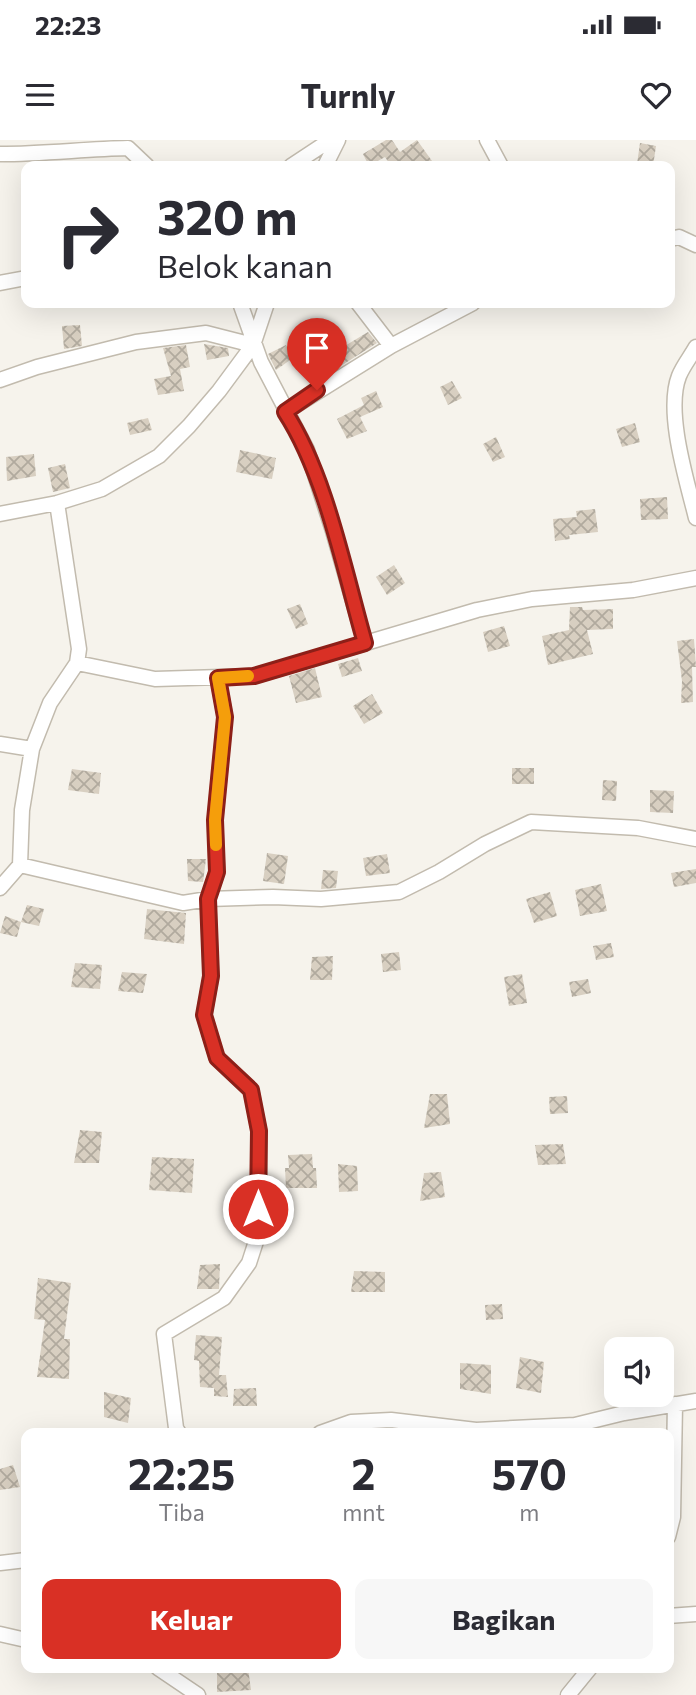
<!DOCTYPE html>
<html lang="id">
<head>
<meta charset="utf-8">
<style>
  :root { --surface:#fff; --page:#f7f7f7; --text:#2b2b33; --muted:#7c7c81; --accent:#d93025 }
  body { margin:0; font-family:Commissioner,sans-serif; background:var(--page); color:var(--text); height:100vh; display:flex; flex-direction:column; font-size:26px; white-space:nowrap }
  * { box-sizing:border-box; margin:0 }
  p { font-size:23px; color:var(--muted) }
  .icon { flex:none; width:38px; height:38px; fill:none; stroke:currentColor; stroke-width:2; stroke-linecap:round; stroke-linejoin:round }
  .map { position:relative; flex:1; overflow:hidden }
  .details { position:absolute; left:21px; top:1288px; width:653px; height:245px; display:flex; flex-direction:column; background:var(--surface); border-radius:14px; box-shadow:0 7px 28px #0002 }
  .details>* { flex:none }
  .hud { position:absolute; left:21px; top:21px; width:654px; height:147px; border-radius:14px; box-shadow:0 7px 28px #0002; background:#fff; color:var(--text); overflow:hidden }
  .buttons { position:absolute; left:604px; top:1197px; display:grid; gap:14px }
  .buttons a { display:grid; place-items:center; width:70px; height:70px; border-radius:14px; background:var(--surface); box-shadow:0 7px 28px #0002; font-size:35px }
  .pin { position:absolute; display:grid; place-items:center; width:60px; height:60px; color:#fff; margin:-72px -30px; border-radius:50% 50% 50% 0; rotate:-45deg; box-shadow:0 0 7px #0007 }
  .pin .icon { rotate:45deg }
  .me { position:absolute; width:77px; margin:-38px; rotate:0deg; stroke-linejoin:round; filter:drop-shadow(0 0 5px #0008) }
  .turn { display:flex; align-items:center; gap:24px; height:147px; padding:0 21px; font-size:32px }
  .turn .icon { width:91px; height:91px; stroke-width:2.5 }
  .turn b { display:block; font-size:49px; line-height:60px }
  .eta { display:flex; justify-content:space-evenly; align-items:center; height:119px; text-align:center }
  .eta b { font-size:42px; font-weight:700; line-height:49px }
  .action { display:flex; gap:14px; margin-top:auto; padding:14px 21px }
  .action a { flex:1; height:80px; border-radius:14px; background:var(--accent); color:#fff; font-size:28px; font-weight:700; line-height:80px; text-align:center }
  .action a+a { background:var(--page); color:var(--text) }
  .status { display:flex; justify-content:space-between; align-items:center; height:49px; padding:0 35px; background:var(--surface); direction:ltr }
  .status svg { height:19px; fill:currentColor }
  header { display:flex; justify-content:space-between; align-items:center; height:91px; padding:0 21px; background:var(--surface); font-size:32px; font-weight:700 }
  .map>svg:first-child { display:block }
</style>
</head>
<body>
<div class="status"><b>22:23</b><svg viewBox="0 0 49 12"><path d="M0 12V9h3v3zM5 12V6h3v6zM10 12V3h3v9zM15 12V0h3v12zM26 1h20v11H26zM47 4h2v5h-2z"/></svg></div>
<header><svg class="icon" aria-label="menu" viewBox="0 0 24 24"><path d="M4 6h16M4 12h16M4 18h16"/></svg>Turnly<svg class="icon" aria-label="heart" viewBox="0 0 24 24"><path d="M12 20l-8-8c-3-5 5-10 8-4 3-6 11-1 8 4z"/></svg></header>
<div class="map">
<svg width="696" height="1555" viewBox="0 0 696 1555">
  <defs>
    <pattern id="building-cross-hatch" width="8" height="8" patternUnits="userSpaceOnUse" patternTransform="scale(1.75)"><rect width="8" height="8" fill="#d8cfc1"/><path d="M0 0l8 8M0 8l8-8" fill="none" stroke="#b1aa9e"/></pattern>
  </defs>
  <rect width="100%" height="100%" fill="#f6f3ec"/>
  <path fill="url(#building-cross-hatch)" d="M386,0H392L400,12L417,0L432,21L425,26H391L385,17L369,26L363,14Z
    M640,3L656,6L653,26L637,24Z
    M80,185L82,206L64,209L62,186Z
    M368,192L377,203L336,229L328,216Z
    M204,204L228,208L229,216L207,220Z
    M186,205L190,227L180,229L184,251L158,255L154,239L171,236L163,208Z
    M286,205L293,218L276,230L268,214Z
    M452,241L462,258L448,265L440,247Z
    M376,251L383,267L360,277L367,291L347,299L337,279L364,265L361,258Z
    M148,278L152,290L130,295L127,283Z
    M635,283L640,302L622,307L616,289Z
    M496,297L505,317L493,322L483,304Z
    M240,310L276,318L272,339L236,332Z
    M34,314L36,336L7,341L6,317Z
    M65,324L70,348L53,352L48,328Z
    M667,357L668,379L641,380L640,359Z
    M595,369L598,392L569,395L570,399L555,401L553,379L577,377L576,371Z
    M394,425L405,443L387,455L376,437Z
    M300,464L308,484L296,489L287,469Z
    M570,467H582L583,470L613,469V489L587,490L593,514L548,525L542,496L569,490Z
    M504,486L510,506L488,512L483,492Z
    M694,499L696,527H692L693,562L681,563L682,541L677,501Z
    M358,518L362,531L342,537L338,524Z
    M315,528L322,557L296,563L289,536Z
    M372,554L383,573L364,584L353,566Z
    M512,628H534V644H512Z
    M72,629L101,633L99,654L68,650Z
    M603,640L617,641L616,661L602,660Z
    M650,650L674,651L673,673L650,672Z
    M267,713L288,716L284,744L263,741Z
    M387,714L390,733L366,736L363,718Z
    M187,719H206L203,742L188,741Z
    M696,729V743L674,747L671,733Z
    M323,730L338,731L336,748L321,749Z
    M601,744L607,771L580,776L575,750Z
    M550,752L557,776L534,783L526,759Z
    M27,765L44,769L39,786L21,782Z
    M147,769L186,773L184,804L144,799Z
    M5,776L21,782L17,797L0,793Z
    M611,803L614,817L596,820L593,806Z
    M399,812L401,830L383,832L381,814Z
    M333,816L332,840H310L312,817Z
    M75,823L102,825L100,849L71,847Z
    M122,832L147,834L143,853L118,851Z
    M522,834L527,863L509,866L504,837Z
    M588,839L591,853L572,857L569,842Z
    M430,954H447L450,984L424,988Z
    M567,956L568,973L550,974L549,957Z
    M80,990L102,992L99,1023H74Z
    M563,1004L566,1024L538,1025L535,1005Z
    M312,1014L313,1028H316L317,1048H286L285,1028H289L288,1015Z
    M152,1017L194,1019L192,1053L149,1050Z
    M338,1024L357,1026L358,1051L339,1052Z
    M441,1032L445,1057L420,1061L424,1033Z
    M220,1124L219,1149H197L200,1125Z
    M354,1131L385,1132V1152H351Z
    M38,1138L71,1143L64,1199H70L69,1239L37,1237L45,1180L34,1179Z
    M502,1164L503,1179L486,1180L485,1165Z
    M196,1195L222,1197L219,1235H226L228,1257L214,1256V1248L200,1247L199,1221L194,1220Z
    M520,1217L544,1222L541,1253L516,1248Z
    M460,1223L491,1225V1254L460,1249Z
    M256,1248L257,1266H233L234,1249Z
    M104,1252L131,1258L128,1283L104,1277Z
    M13,1325L20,1347L0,1350V1329Z
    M217,1528H248L251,1550L217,1552Z"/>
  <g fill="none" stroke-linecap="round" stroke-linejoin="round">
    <g stroke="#c2bbae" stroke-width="17">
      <path id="minor" d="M487,0L501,26
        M0,14C43,14 85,9 128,8L147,26
        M291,26L326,3H336
        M325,26L338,0
        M670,99L679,97L696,105
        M0,143L26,138
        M240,163L261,222L307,310L333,391L365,503
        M358,163L391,206
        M696,207C691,216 683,226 679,236C665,272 687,341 696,378
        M0,240L37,227L136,202L206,193L253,205
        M285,272L391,206L473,163
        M0,374L57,363L102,349L159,316L189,286L219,251L253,205L267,163
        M77,523L155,539L254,536L477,470L532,459L633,450L696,438
        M0,604L32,609
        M20,725L183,763L208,759L273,757L321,759L399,752L439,732L485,704L531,682L638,688L696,699
        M0,748L20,725L22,670L32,609L50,563L77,523L79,509L57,363
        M179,1293L176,1288L164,1194L224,1158L249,1123L259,1092V991L251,950L217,918L204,875L211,837L208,759L217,732L215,680L225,577L218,538
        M320,1293L351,1282L391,1280L476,1290L575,1285L624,1273L696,1261
        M668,1397L673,1377L675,1264
        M0,1423L26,1420
        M668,1476L696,1474
        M0,1494L26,1500
        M158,1528L198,1555
        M568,1555L590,1528"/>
    </g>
    <use href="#minor" stroke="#fff" stroke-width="14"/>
  </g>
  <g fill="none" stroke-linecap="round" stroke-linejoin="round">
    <g stroke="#8d1f18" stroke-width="18">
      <path id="route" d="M258,1069L259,991L251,950L217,918L204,875L211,836L208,759L217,732L215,680L225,577L218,538L254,536L365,503C344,430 326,335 285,272L317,250"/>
    </g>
    <use href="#route" stroke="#d93025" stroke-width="12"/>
    <path stroke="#f59e0b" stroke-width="12" d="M216,705L215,680L225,577L218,538L248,536"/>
  </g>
</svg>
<div class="buttons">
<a><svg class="icon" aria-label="sound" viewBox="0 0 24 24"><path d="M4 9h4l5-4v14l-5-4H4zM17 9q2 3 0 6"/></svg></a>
</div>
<div class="pin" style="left:317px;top:250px;background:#d93025"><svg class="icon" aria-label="arrive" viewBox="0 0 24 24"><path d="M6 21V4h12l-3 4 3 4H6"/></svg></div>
<svg class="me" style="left:258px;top:1069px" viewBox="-20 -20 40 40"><circle r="17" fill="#d93025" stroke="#fff" stroke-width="3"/><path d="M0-11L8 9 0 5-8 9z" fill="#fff"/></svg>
<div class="hud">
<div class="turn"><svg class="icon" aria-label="right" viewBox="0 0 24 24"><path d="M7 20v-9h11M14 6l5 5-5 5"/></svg><div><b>320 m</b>Belok kanan</div></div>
</div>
<section class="details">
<div class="eta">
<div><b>22:25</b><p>Tiba</p></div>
<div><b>2</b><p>mnt</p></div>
<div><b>570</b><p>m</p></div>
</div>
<div class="action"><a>Keluar</a><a>Bagikan</a></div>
</section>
</div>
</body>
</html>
